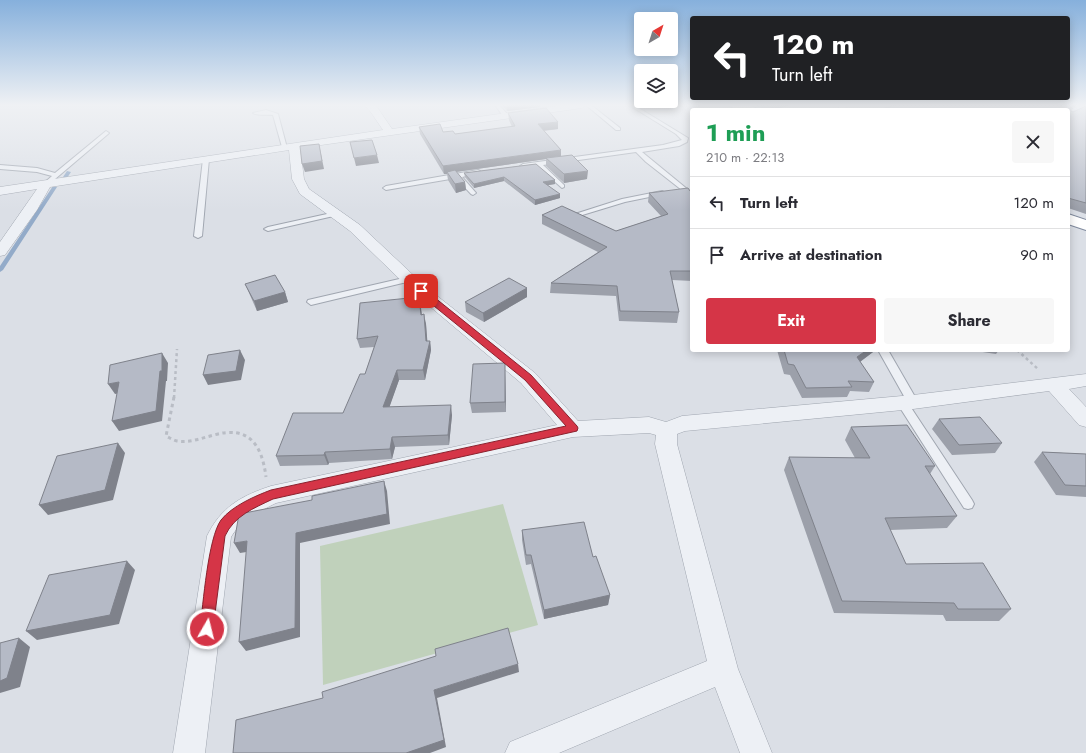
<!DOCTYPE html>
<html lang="en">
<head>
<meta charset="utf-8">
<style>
  :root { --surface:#fff; --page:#f7f7f7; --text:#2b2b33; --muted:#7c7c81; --line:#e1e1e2; --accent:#d53547 }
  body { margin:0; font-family:Jost,sans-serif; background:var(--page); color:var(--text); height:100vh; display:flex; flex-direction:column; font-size:15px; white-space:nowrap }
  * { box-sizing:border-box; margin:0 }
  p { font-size:13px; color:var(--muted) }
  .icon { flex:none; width:22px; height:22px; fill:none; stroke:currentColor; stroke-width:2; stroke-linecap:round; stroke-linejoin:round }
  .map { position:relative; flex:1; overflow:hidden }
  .drawer { position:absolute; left:690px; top:108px; width:380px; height:244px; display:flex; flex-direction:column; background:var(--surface); border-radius:4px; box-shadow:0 2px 10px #0003 }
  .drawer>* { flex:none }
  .hud { position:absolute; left:690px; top:16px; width:380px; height:84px; border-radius:4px; box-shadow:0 2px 10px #0003; background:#202124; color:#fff; overflow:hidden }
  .needle { width:26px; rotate:39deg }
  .tools { position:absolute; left:634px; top:12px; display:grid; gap:8px }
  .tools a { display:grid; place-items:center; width:44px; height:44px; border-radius:4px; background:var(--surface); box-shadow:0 2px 10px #0003; font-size:20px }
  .pin { position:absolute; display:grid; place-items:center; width:34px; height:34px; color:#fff; margin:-17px; border-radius:8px; box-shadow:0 2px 6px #0006 }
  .me { position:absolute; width:44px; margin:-22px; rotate:8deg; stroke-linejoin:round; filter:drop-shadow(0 0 3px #0008) }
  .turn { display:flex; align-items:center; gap:14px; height:84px; padding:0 16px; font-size:18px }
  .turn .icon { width:52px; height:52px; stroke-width:2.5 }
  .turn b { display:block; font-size:28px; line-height:34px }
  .round { display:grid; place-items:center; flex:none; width:42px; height:42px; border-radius:4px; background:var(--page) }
  .head { display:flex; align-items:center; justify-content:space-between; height:68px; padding:0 16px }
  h1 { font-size:24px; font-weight:700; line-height:30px; color:#1e9e55 }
  .primary-button { display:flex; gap:8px; margin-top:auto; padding:8px 16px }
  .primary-button a { flex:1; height:46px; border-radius:4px; background:var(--accent); color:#fff; font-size:16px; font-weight:700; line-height:46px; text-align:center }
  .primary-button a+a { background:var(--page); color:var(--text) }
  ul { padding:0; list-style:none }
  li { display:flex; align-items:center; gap:12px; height:52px; padding:0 16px; border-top:1px solid var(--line) }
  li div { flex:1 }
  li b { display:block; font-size:15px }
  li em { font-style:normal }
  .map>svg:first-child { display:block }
</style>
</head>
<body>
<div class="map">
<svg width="1086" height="753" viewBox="0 0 1086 753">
  <rect width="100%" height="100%" fill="#dbdfe6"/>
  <path fill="#c0d1bb" d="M503,504L538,625L323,685L320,546Z"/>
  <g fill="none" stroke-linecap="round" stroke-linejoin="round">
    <path fill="#93abc9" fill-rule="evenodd" d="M67,171L71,172L67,178H63V177Z
      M53,186L57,187L3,270L0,272V266Z"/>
    <g stroke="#a0a6b0" stroke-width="2">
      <path id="lane" d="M495,105H499L508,115L507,116H503Z
        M586,105H591L620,128V130H616Z
        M629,105H634L688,138L687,142L679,146L642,152L692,193V198L646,162L636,152L543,165L564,185V187L562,188L537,166L523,168L520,166L523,164L663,145L682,140L676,134Z
        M842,105H848L845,107L848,110H842L839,108V106Z
        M266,110L278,114L287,148L282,147L273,115C267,114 258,116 253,113Z
        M106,131L109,133L108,134L48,185L43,184L52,176L37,172L0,169V165L37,168L55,173Z
        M206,157L209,159L202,236L198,238L194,236L203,159Z
        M478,170L480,171V173L462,177L476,193L473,195L471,194L456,178L386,190L383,188L386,186Z
        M662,191L664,192V194L625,202L579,216L575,214L622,199Z
        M336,212L338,213V215L268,231L264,229L268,227Z
        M408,277H411L412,279L411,281L311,305L307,302L308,300Z
        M878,350H888L918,402L917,405H909Z
        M902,399L906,400L972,500L974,504L972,508L968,509L964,508L897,403L898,400Z"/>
    </g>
    <g stroke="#a0a6b0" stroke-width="1">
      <path id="street" d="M364,105H375L377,107L392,129L564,105H587L582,108L300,148L304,179L309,189L360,225L427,288L535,373L578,421L649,417L666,422L682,416L913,395L1086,374V386L1069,389L1086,407V427L1079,425L1049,391L913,409L685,431L677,434V444L738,669L772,753H740L715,687L559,753H505L510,742L707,661L655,444L656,435L649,433L573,437L276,503C258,512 241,520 231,537L205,753H173L207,536C221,507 241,496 271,486L557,425L521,383L415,294L350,231L300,194L292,179L289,150L50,187L37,210L5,255L0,256V242L37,189L0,195V187L383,130L370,111Z
        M1081,105H1086V110L1068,118V111Z"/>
    </g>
    <g stroke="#818b9e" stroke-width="2">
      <path id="highway" d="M729,105C738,104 751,103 758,110C748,110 736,112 729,105Z
        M1068,214L1086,220V230L1068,224Z"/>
    </g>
    <path stroke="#b9bdc5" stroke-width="2.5" stroke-dasharray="3 3" stroke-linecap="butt" d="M1017,350L1038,369
      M174,398L177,349"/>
    <path stroke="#b9bdc5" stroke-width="3" stroke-dasharray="3.5 3.5" stroke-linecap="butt" d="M174,397L166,436C170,438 173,440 177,441C190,443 202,438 214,435C249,425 262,445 266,477"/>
    <use href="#lane" fill="#edf0f5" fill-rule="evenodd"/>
    <use href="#street" fill="#edf0f5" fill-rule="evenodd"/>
    <use href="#highway" fill="#fff" fill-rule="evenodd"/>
  </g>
  <path fill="#9ca0aa" d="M502,105H540V107L507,111Z
    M752,105H791L772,110H768Z
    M895,105H1078L1071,108V111L1073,112L1086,106V214L1068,208V110Z
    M508,113L558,122V129L544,131L561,150V156L587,179L564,183L546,166V159L456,172L465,182L466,190L456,193L448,180L447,174H444L420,134L419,127L443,132L455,134L512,127L509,120Z
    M536,164L555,184L548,185L560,198L535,205L504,181L474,188L465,177L464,173Z
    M692,191V281L672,280L679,312L677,323L619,321L616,296L550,293L551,283L598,252L542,224V215L616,231L661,216L648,202L649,193Z
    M245,284L285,292L288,302L257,311Z
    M527,288V297L484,322L466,312L465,302Z
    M419,297L422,315L426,324L427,341H430L431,350L425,380H399L389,407L452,415L449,445L395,447L392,459L329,463L328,465L280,466L276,456L343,413L365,374L374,347L360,348L357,339Z
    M777,350H874L873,352L860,362L874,382L869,392L850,391L847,397L802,398L790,375L784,374Z
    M969,350H999L996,354Z
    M505,363L506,412L472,413L470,403Z
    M939,419L1002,443L995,453L952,455L932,429Z
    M851,427L935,466L930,474L957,516L947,528L890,530L906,564L1011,609L999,621H946L943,615L834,613L784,470L789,457L855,458L845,440Z
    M1042,452L1086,454V497L1056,495L1034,462Z
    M522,530L593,557L610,595L608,605L544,619L531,564L526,565L522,540Z"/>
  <path fill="#7f828b" d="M507,105H540V107L507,111Z
    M771,105H791L770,110Z
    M1070,105H1078L1067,110Z
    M558,122V129L538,131V124Z
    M319,144L324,169L305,172L302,164Z
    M561,150V157L546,158V159L448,173L447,172V174H444L443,166Z
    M377,155L379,163L356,166L354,158Z
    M588,171L587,179L564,183V174Z
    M504,177V181L474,188V184Z
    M555,180V184L543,186V182Z
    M465,182L466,190L456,193L455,184Z
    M560,194V198L535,205V200Z
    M527,288V297L484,322L483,313Z
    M285,292L288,302L257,311L254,301Z
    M419,297L421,307L422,324Z
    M424,314L426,324L428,349L430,341L431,350L425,380L423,370L426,341Z
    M240,350L245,360L241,380L208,385L203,375Z
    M867,350H874L873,352L853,367L857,357Z
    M162,353L168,363L167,381H166L162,421L119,431L112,421L160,371Z
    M505,363V373L506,412L505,402Z
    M397,370L399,380L386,417L383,407Z
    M119,382L126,392L115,394L108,384Z
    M451,405L452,415L449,445L448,435Z
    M392,437L395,447L392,459L390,449Z
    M118,443L125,453L113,500L48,515L39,505Z
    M325,452L329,463L328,465L324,455Z
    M384,481L387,491L390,524L300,543V637L246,651L239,642L296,533Z
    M247,541L253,551L240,553L234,543Z
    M127,561L135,570L119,624L37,640L26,631Z
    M610,595L608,605L544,619V610Z
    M19,638L30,647L20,687L0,693V681Z
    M518,664L519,672L437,698L446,747L430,753H406L434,690Z"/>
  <path fill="#b5bac6" stroke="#7f828b" d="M895,105H1071V111L1073,112L1086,106V203L1068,198V110H878Z
    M546,108L558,122L538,124L561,150L443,166L419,127L440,124L443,132L453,131L455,134L515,126L508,113Z
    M372,140L377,155L354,158L350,142Z
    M319,144L322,161L302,164L300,146Z
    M572,155L588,171L564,174L546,158Z
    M536,164L555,180L543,182L560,194L535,200L504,177L474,184L464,173Z
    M455,170L465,182L455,184L447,172Z
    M688,188L690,191H692V271H670L679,312L620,311L617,286L551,283L607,247L542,215L562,206L616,231L668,214L649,193Z
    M275,275L285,292L254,301L245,284Z
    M509,278L527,288L483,313L465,302Z
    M419,297L421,315L424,314L426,341H430L423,370H397L383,407L451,405L448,435L392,437L390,449L325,452L324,455L276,456L293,413H343L360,374H365L378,336L357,339L360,303Z
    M240,350L236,371L203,375L208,355Z
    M784,350H867L857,357L874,382L848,381L852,387L806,388L794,365L788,364Z
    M162,353V371H160L156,411L112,421L119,382L108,384L110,365Z
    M505,363V402L470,403L473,364Z
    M980,417L1002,443L959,445L939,419Z
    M907,425L935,466H925L957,516L885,518L906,564L983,563L1011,609H958L954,603L842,601L789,457L870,458L851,427Z
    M118,443L105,490L39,505L57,456Z
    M1042,452L1086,454V486L1065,485Z
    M384,481L387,514L296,533L295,628L239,642L247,541L234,543L239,514L312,500V496Z
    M584,522L593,557L596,556L610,595L544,610L531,555H526L522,530Z
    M127,561L110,615L26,631L49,575Z
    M508,628L518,664L434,690L444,740L406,753H233L236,720L323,698L322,692L436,656L435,649Z
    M19,638L7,678L0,681V643Z"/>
  <linearGradient id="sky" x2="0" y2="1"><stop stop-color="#86b0dc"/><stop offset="0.5" stop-color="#eff1f4"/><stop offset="1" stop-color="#eff1f4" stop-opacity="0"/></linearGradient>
  <rect width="1086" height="210" fill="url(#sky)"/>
  <path fill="#d53547" stroke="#8a222e" d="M418,289H424L531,375L577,426L578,428L577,431L273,499C254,508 234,516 225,536L213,629L211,634L207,636L202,634L200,629C203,605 208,538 221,520C232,506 255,496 271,490L566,426L525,380L418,293Z"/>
</svg>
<div class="tools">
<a><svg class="needle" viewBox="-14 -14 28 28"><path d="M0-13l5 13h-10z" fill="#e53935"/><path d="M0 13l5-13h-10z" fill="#7c7c81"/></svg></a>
<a><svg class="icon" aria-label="layers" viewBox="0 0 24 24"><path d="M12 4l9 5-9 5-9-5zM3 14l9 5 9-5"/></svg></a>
</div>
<div class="pin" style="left:421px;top:291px;background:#d93025"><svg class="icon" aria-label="arrive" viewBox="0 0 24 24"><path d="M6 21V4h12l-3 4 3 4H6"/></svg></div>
<svg class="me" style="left:207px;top:629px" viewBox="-20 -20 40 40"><circle r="17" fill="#d53547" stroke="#fff" stroke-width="3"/><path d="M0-11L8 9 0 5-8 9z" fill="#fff"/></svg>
<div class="hud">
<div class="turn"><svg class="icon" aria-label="left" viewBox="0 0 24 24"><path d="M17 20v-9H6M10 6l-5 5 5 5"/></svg><div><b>120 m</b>Turn left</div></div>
</div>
<section class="drawer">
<div class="head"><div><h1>1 min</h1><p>210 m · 22:13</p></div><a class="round"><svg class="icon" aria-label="close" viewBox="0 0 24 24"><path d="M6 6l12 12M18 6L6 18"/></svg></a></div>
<ul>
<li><svg class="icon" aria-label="left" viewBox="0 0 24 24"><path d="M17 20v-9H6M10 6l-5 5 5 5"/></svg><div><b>Turn left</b></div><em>120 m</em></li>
<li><svg class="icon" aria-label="arrive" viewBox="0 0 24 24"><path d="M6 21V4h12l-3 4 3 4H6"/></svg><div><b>Arrive at destination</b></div><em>90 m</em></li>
</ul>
<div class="primary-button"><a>Exit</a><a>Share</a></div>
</section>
</div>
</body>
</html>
